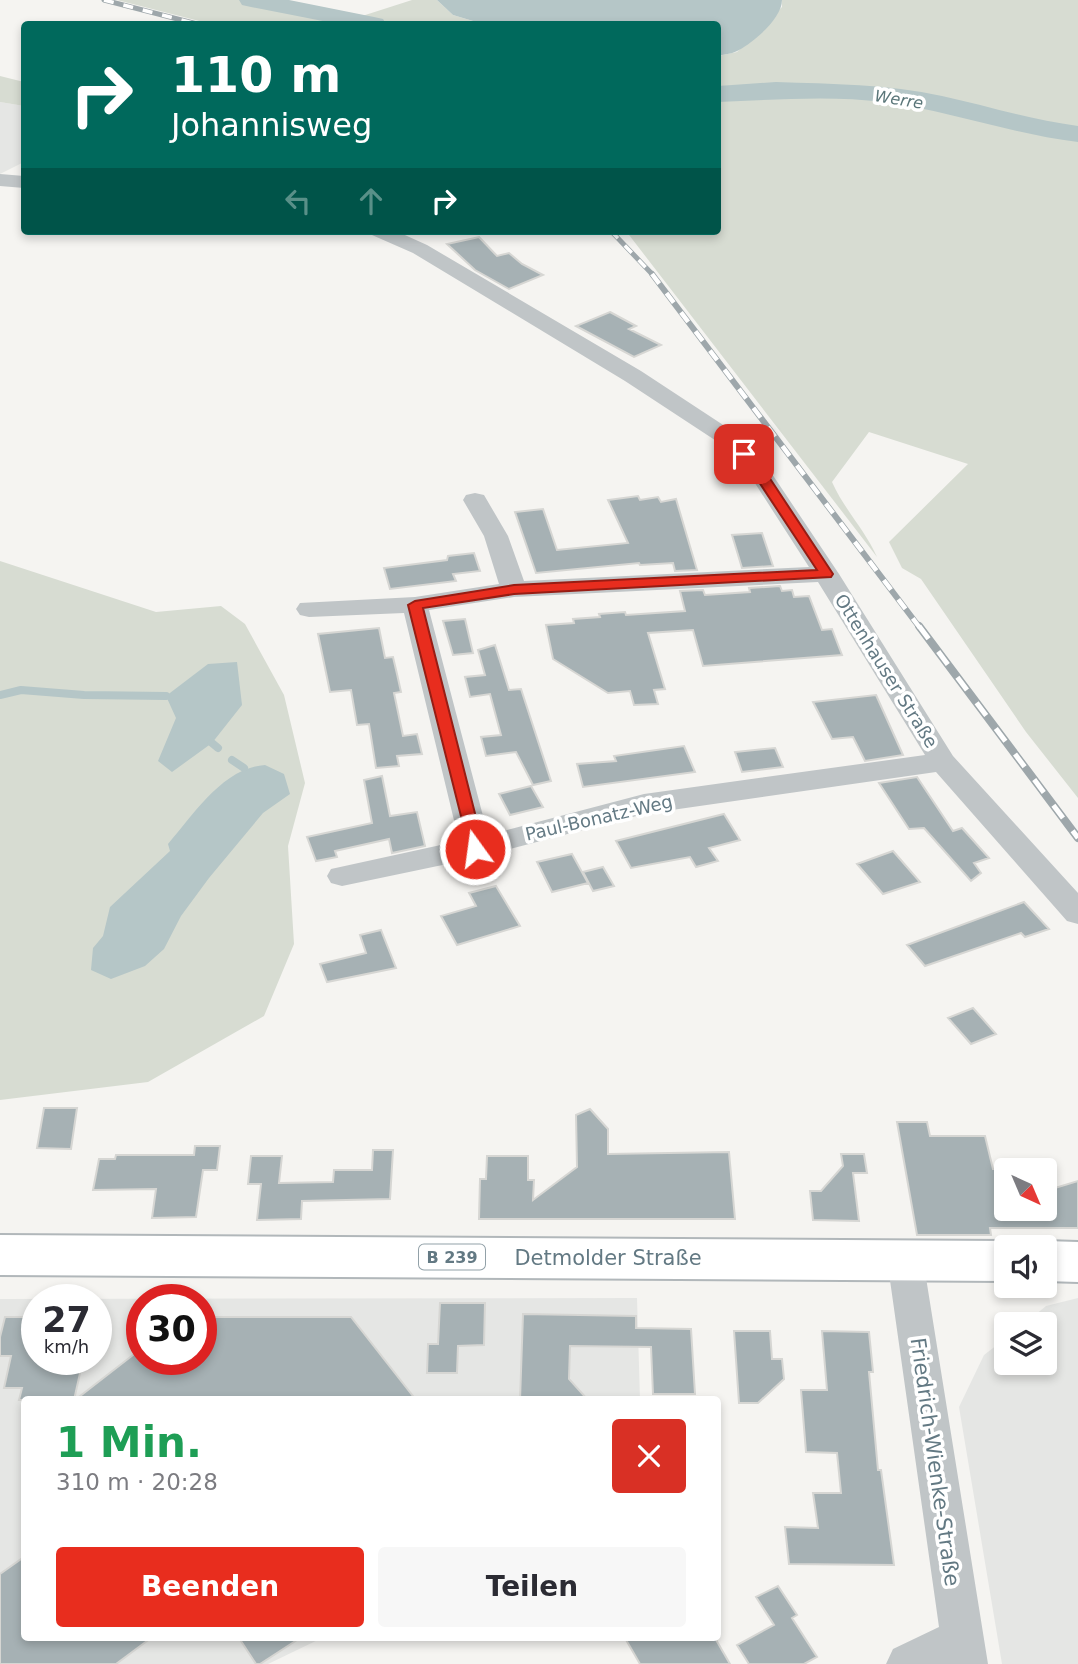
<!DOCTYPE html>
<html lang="de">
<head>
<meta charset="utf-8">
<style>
  :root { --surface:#fff; --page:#f7f7f7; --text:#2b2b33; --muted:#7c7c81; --accent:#e82d1e }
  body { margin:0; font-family:"DejaVu Sans",sans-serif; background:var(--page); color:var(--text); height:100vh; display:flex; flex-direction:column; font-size:26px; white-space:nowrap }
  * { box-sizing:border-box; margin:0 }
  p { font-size:23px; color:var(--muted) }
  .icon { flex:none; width:38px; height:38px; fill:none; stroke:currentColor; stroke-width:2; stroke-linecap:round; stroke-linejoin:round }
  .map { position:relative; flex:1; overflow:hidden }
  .drawer { position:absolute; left:21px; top:1396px; width:700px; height:245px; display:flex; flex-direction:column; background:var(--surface); border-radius:7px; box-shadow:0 4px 10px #0003 }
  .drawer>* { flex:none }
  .banner { position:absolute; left:21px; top:21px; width:700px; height:214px; border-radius:7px; box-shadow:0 4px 10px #0003; background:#00695c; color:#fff; overflow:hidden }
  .needle { width:46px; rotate:136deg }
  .controls { position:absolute; left:994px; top:1158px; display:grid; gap:14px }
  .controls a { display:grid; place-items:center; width:63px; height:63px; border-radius:7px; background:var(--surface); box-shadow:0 4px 10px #0003; font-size:35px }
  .speed { position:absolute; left:21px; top:1284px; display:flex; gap:14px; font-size:35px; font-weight:700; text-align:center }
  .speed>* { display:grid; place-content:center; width:91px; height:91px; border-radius:50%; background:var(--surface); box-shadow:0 4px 10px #0003; line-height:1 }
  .speed small { font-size:18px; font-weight:400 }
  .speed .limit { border:10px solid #d22; background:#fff; color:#111 }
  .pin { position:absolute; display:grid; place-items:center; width:60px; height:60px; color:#fff; margin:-30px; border-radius:14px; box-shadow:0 4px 10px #0006 }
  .me { position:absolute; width:77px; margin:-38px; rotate:346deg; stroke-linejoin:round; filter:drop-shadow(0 0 5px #0008) }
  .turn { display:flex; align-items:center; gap:24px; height:147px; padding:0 35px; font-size:32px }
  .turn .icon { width:91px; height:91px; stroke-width:2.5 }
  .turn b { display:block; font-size:49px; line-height:60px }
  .lanes { display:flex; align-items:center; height:66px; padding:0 35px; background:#0003; justify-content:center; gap:35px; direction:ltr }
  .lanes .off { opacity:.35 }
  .round { display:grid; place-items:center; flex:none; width:74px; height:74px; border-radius:7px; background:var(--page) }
  .headline { display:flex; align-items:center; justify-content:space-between; height:119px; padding:0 35px }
  h1 { font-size:42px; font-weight:700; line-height:52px; color:#1e9e55 }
  .button { display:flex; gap:14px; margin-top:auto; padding:14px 35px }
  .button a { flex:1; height:80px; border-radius:7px; background:var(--accent); color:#fff; font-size:28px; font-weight:700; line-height:80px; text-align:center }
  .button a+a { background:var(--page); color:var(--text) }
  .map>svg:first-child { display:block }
</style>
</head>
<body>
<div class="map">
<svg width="1078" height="1664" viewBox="0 0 1078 1664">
  <rect width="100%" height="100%" fill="#f5f4f1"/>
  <path fill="#e5e6e4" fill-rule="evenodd" d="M0,102L24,106V162L0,174Z
    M637,1298L640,1400H24V1638H322L268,1664H0V1299ZM37,1300H96V1360H37ZM142,1300H201V1360H142Z
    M1078,1298V1664H1002L959,1407L984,1355L1006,1338V1363H1045V1325H1023L1046,1306Z"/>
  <path fill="#d7dcd2" d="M117,0H277L359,17L412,0H437L453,15L483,24H211Z
    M782,0H1078V798L1026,732L921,579L902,568L889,542L968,464L869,432L832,482C844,509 865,530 877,557L626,231H718V56L737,52L782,7Z
    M0,76L24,82V106L0,102Z
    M0,561L156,612L221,606L245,624L284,695L305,783L288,846L294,944L264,1016L148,1082L0,1100Z"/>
  <path fill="#b5c6c7" d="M437,0H782C782,18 755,41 739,50C733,54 725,54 718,56V24H483L453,15Z
    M237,662L242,705L212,743L172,772L158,761L176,718L166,696L208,664Z
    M265,765L284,774L290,794L263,813L209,878L181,916L164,949L145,966L111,979L91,970L93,948L103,936L110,907L170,851L168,844C194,814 223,768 265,765Z"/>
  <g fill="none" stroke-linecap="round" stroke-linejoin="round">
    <path stroke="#b5c6c7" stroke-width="8" d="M0,695L21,690L84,695L166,696
      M212,743L218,748
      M232,760L244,768"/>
    <path fill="#b5c6c7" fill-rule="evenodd" d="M239,0H289L374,17L383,19L386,24H338L251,7L242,5Z
      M776,82C832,84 887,84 942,96C988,106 1031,120 1078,126V142C1012,134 950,111 884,102C829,95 772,100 718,102V86Z"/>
  </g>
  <path fill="#a6b1b4" stroke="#d6d6d3" stroke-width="2" d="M479,237L497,256L509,253L522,264L543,275L509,289L475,270L447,244Z
    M610,312L636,326L629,329L661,345L634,357L576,326Z
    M638,496L640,500L658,497L661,502L676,499L697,570L675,571L673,563L640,565L639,563L536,573L515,512L543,509L557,550L628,543L608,500Z
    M762,533L773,566L742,568L732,535Z
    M474,553L480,571L453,574L456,581L390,589L384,568L447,560L448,556Z
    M780,586L782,591L792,590L794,597L809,596L822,630L832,629L842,655L703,666L693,630L648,633L665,689L654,690L658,704L634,705L630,691L608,693L553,659L546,625L574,623L573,619L600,617L599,614L625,612L626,615L685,611L680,591L703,590L705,595L750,592L749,588Z
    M465,619L473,653L453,655L443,621Z
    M379,628L385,658L393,657L397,674L401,692L394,693L403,736L417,734L422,754L397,756L399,766L376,768L369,724L357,725L351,690L330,692L318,634Z
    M495,645L509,690L521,689L551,781L533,785L516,752L486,756L481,737L501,735L490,694L470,697L465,677L485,675L478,650Z
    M876,695L903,755L865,761L853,737L832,739L813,702Z
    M684,746L695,772L583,787L577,764L616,761L614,756Z
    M775,748L783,767L742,772L735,752Z
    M382,776L390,816L417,812L425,846L392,853L389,839L335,851L337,857L316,861L307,837L372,823L364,780Z
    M917,777L953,831L962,828L989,858L974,863L981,873L971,881L924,828L909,829L879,783Z
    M531,786L543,807L510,815L499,794Z
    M724,814L740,840L709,848L718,861L696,867L690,857L631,868L616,841Z
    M893,851L920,882L883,894L857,864Z
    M572,854L588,883L552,892L537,862Z
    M603,867L614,886L593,891L583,872Z
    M496,886L520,926L457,945L441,916L476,906L469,893Z
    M1024,902L1049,929L1025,937L1021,933L925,966L907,945Z
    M381,930L396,968L327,982L320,964L366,953L360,935Z
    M973,1008L996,1034L971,1044L948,1018Z
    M44,1108H77L71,1149L37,1148Z
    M590,1109L608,1129V1154L729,1152L735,1219H479L480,1179H486L487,1156H528V1180H534L533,1200L577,1167L576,1115Z
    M897,1122H927L930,1136H985L993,1169H1006V1209H1045V1191L1078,1181V1228H990L991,1235H917Z
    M195,1146H220L217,1170H203L196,1217L152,1218L156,1189L93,1190L99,1159H115L116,1155H194Z
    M373,1150H393L390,1199L302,1201L301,1219L257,1220L261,1184H248L251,1156H282L279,1183L333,1182L334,1170H372Z
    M841,1154H864L867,1173H853L859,1221L813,1220L810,1191H821L843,1166Z
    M440,1303H485L484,1345L458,1346L457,1373H427L428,1344H438Z
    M523,1314L636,1316V1328L691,1329L695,1394H653L651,1347L570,1346L569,1379L588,1400H520Z
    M5,1317H37V1360H83L74,1400H19L22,1388H4L11,1356H0V1337Z
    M201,1317H351L416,1400H75L142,1348V1360H201Z
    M734,1331H770L772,1359H782L784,1379L758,1403H739Z
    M822,1331L869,1332L873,1372H869L878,1470H881L894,1565L789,1564L785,1527L818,1528L813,1493H841L837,1453L806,1452L801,1390H827Z
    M24,1557V1638H151L116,1664H0V1574Z
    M778,1586L797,1615L792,1618L817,1657L804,1664H749L737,1645L774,1625L756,1597Z
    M239,1638H300L260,1664H256Z
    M625,1638H715L730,1664H640Z"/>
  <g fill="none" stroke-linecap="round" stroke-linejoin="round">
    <g stroke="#b1b7ba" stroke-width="4">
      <path id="major" d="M0,1235L1006,1241L1023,1248H1006V1281L0,1275Z
        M1045,1241L1078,1242V1282L1045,1281V1248H1028Z"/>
    </g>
    <path fill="#c0c5c7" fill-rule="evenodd" d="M0,174L24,176V188L0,186Z
      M369,231H396L427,245L641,371L743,438L768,468L839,574L953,756L1078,893V924L1067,921L936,772L644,814L476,858L342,886L331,883L327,876L331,869L459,841L404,613L309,617L300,615L296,609L300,603L415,597L499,584L484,536L463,500L466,495L475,493L484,495L508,536L524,581L809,567L751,477L727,448L625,381L413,253L372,235ZM818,582L925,755L644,794L488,835L429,610L514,597Z
      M905,1244L918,1248L923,1259L988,1664H886L893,1649L939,1627L887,1259L892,1248Z"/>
    <use href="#major" fill="#fff" fill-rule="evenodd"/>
    <g stroke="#9ea7ab" stroke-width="5">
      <path id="rail-far2" d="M104,0L197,24
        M611,231L653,275"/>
    </g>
    <g stroke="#9ea7ab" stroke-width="6">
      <path id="rail-far1" d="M652,274L920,628"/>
    </g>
    <g stroke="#9ea7ab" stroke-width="8">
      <path id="rail" d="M919,626L1078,838"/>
    </g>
    <use href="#rail-far2" stroke="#fff" stroke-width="3.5" stroke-dasharray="10" stroke-linecap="butt"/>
    <use href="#rail-far1" stroke="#fff" stroke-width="4.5" stroke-dasharray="12" stroke-linecap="butt"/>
    <use href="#rail" stroke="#fff" stroke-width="5" stroke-dasharray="16" stroke-linecap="butt"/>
  </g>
  <path fill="#e82d1e" stroke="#971d14" stroke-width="2" d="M744,450L748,451L765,471L833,574L831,577L514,594L423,608L484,849L475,854L470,852L408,605L415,601L514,585L817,570L755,476L738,454Z"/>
  <g text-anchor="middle" stroke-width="7" stroke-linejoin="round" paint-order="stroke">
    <g font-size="16" font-style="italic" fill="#5a7679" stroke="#fff">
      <text transform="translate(899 99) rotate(9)" y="6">Werre</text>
    </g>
    <rect fill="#fff" stroke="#92a1a8" stroke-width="2" x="419" y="1244.5" width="66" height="25" rx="5"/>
    <g font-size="16" font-weight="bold" fill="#637983">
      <text x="452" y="1263">B 239</text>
    </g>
    <g font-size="18" fill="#637983" stroke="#fff">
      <text transform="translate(886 671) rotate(58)" y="6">Ottenhauser Straße</text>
      <text transform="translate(599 818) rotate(-13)" y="6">Paul-Bonatz-Weg</text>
    </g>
    <g font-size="21" fill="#637983" stroke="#fff">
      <text x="608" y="1265">Detmolder Straße</text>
      <text transform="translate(935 1462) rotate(82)" y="7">Friedrich-Wienke-Straße</text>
    </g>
  </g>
</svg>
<div class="controls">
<a><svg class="needle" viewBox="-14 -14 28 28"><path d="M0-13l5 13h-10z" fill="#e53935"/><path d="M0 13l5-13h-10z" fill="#7c7c81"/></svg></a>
<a><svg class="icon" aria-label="sound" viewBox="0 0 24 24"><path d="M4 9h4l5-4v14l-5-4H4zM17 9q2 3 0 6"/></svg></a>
<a><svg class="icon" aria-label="layers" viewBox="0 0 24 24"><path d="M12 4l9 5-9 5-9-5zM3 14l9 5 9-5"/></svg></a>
</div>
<div class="speed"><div>27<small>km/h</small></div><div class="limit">30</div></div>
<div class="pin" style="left:744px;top:454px;background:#d93025"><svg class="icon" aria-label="arrive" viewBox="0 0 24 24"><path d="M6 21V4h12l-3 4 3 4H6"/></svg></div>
<svg class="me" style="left:475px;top:849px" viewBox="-20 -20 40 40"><circle r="17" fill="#e82d1e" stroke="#fff" stroke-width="3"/><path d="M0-11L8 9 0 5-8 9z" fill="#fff"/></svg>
<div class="banner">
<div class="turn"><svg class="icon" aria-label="right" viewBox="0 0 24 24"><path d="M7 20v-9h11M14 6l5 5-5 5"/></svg><div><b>110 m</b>Johannisweg</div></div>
<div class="lanes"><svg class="icon off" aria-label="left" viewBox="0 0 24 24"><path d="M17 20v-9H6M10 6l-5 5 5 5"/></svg><svg class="icon off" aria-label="ahead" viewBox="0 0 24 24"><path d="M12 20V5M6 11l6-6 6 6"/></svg><svg class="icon" aria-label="right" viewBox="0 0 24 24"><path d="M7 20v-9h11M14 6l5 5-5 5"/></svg></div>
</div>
<section class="drawer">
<div class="headline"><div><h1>1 Min.</h1><p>310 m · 20:28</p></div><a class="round" style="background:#d93025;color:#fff"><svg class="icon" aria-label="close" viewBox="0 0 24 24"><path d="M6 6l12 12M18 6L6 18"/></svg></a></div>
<div class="button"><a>Beenden</a><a>Teilen</a></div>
</section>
</div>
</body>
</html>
